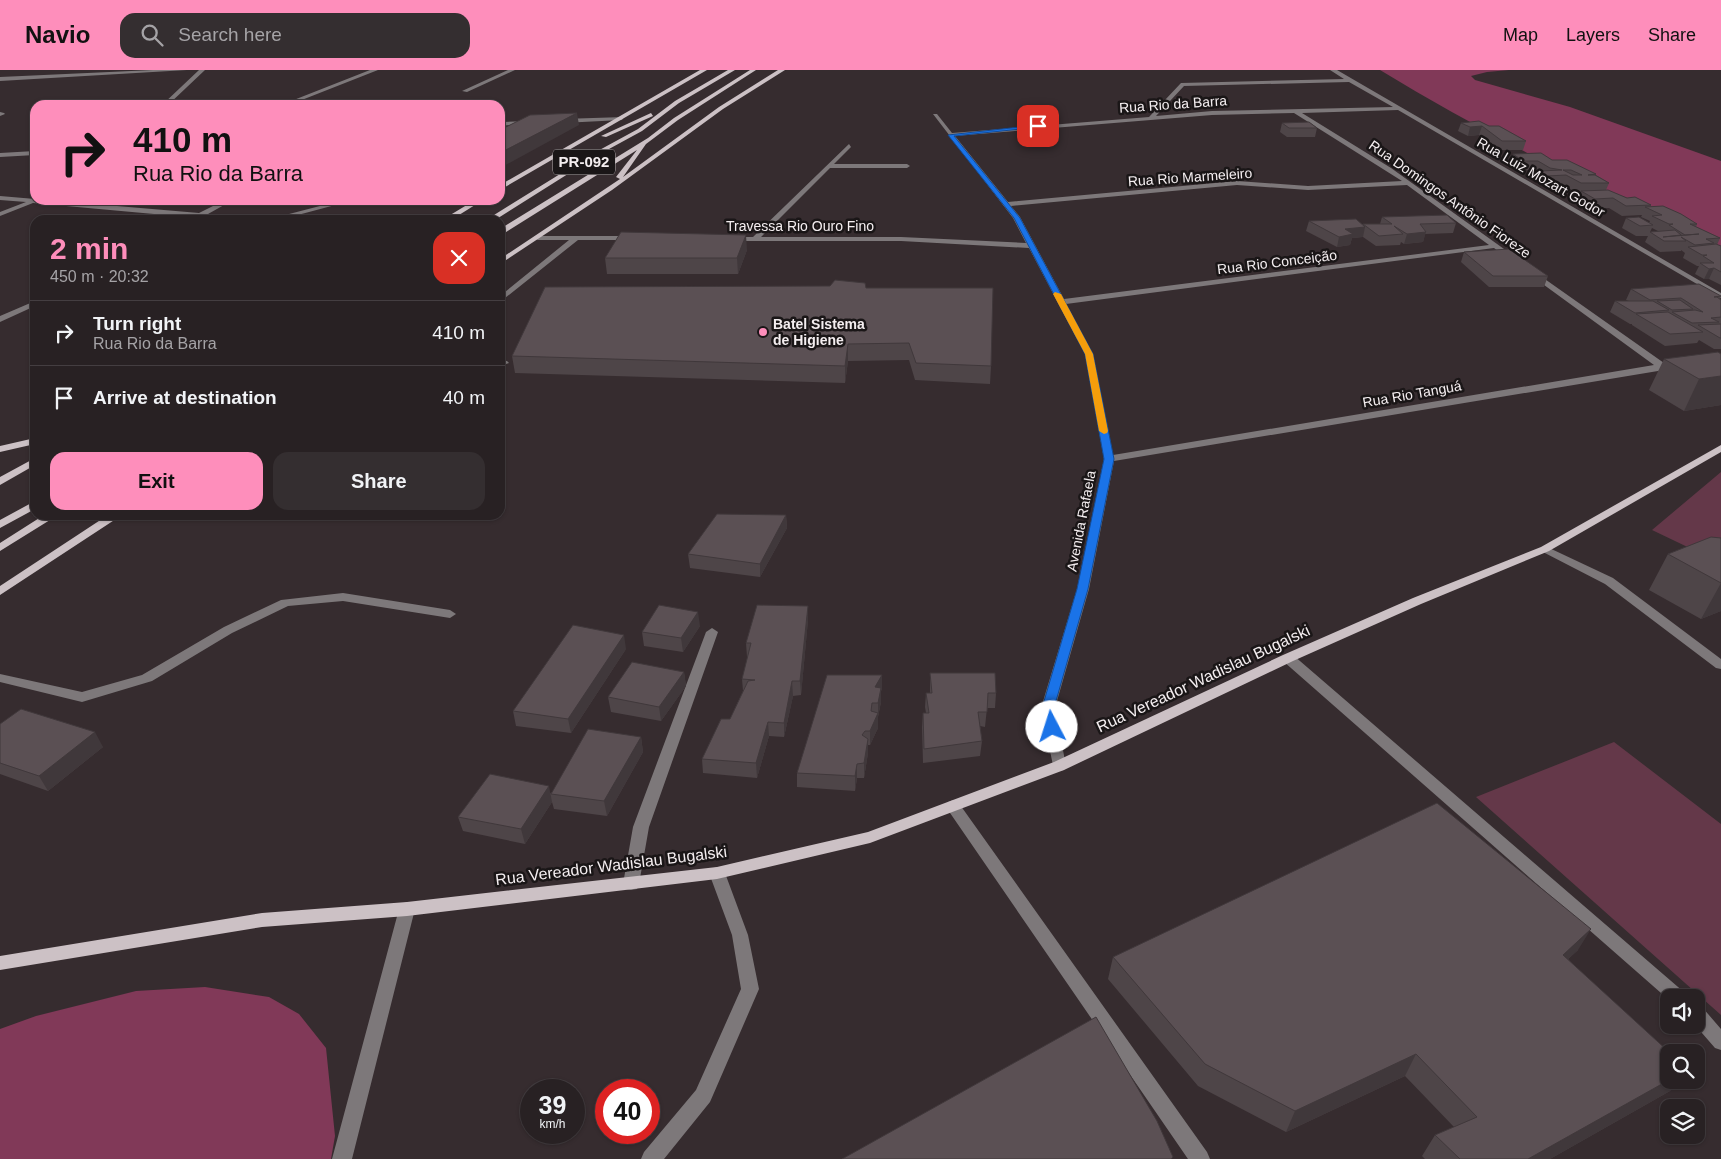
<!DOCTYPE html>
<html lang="en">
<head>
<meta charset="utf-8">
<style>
  :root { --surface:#282123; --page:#342e30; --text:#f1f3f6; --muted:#a5a3a6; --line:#443e41; --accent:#fe8ebb }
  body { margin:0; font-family:Arial,sans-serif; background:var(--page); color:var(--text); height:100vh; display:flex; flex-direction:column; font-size:19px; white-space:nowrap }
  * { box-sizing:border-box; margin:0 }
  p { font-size:16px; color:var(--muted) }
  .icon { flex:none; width:28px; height:28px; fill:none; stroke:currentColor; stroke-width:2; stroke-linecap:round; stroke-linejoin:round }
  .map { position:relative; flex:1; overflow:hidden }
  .details { position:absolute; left:30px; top:145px; width:475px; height:305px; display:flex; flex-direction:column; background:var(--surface); border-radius:15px; box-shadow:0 1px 4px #0004,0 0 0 1px var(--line) }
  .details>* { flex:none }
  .guide { position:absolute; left:30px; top:30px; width:475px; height:105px; border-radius:15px; box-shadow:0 1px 4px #0004,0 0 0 1px var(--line); background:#fe8ebb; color:#111; overflow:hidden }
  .tools { position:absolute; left:1660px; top:919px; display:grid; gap:10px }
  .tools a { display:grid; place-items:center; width:45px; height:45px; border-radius:10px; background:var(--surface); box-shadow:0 1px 4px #0004,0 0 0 1px var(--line); font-size:25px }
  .speed { position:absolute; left:520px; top:1009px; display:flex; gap:10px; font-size:25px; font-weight:700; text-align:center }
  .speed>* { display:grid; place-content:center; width:65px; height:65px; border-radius:50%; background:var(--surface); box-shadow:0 1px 4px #0004,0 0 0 1px var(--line); line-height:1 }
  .speed small { font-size:12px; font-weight:400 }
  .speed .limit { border:8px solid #d22; background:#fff; color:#111 }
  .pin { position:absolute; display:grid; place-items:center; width:42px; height:42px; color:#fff; margin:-21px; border-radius:10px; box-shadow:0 2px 8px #0006 }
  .me { position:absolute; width:55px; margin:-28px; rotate:355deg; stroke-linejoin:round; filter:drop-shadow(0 0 4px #0008) }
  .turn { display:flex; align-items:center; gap:18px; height:105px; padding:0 20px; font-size:22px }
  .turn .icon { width:65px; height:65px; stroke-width:2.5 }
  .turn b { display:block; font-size:35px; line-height:42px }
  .round { display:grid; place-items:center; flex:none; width:52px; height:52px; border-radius:15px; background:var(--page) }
  .head { display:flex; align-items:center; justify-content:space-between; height:85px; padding:0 20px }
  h1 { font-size:30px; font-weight:700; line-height:38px; color:var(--accent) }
  .action { display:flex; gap:10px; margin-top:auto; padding:10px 20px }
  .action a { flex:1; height:58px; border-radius:15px; background:var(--accent); color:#111; font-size:20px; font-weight:700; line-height:58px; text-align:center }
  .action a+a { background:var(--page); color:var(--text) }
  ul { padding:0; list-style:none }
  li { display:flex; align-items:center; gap:15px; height:65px; padding:0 20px; border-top:1px solid var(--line) }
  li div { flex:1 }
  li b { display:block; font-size:19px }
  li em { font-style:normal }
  header { display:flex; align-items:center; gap:30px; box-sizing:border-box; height:70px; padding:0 25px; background:var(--accent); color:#111 }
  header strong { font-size:24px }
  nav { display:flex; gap:28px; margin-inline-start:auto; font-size:18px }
  .search { width:350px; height:45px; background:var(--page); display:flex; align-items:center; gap:12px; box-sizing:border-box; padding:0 18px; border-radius:15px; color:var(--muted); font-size:19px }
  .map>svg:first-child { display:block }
</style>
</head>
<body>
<header>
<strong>Navio</strong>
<div class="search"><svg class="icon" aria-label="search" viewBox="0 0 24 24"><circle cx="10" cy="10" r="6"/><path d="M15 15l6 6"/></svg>Search here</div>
<nav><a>Map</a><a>Layers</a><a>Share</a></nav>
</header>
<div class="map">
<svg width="1721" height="1089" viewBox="0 0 1721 1089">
  <rect width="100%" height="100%" fill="#362c2f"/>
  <path fill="#643849" d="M1721,402V493L1652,460Z
    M1614,672L1721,754V945L1476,727Z"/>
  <path fill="#813958" d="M1380,0H1509L1487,2L1471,6L1475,10L1570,37L1721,91V185C1607,123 1490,67 1380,0Z
    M205,917L269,927L299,944L326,978L335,1066L331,1089H0V959L36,946L136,921Z"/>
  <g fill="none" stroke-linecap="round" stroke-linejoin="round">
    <path fill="#7d787a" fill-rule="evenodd" d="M153,0H187L0,11V7Z
      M199,0H205L168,35H162Z
      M370,0H378L289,35H281Z
      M508,0H515L467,22L462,21Z
      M1330,0H1337L1721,223V228L1398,40L1302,43L1391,98L1518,189L1511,191L1494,178L1066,234L1093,284L1113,385L1654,295L1529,204V200H1532L1664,293L1676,292L1681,295L1676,298L1114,391L1089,519L1055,638L1066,696L1064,700L1059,701L1054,700L1041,638L1077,519L1104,389L1085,284L1029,178L901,171H730L726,169L730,167H753L849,74L851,77L834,94H907L910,96L907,98H830L761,167H901L1026,173L1013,148L933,44H937L952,63L1149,47L1181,13L1344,9ZM1349,12L1393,37L1212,41L1156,46L1184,16ZM1294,43L1402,111L1308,116L1237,111L1008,132L955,66L1212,45ZM1237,115L1308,120L1407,115L1489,175L1064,229L1020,147L1011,136Z
      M0,42L4,43L5,44L0,46Z
      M624,47L622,50L562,53L559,51L562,49Z
      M500,52L530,51L533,53L500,56Z
      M35,81V85L0,87V83Z
      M0,126L199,143L225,130H233L208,144L255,148L259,150L198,148L33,133L0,146V142L26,132L0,130Z
      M343,130H354L279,150H266Z
      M535,166H635L639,168L635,170H578L500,232V226L569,170H538L534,168Z
      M35,231V236L0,252V246Z
      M500,290L507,291L509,293L500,296Z
      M1545,476L1613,508L1721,589V599L1716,598L1605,514L1541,481L1539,479Z
      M343,523L450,540L456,544L450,548L343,531L288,536L232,563L152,611L82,632L0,612V604L82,622L142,605L224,557L281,530Z
      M712,558L718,562L649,757L639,814L637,819L631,820L625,819L623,814L633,757L706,562Z
      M1288,584L1293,585L1685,923L1688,928H1669V930L1283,591L1281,588Z
      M953,730L958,732L1207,1082L1210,1089H1188L948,740L945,736L948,732Z
      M717,797L723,799L725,803L748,865L759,919L710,1032L664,1089H641L644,1082L696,1020L741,919L732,865L709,803L711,799Z
      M407,832L413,834L415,839L352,1089H332L399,839L401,834Z
      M1696,935L1702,937L1721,959V980L1715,978L1695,955Z"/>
    <path fill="#ccc1c5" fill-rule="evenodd" d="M700,0H707L500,120V115Z
      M728,0H735L679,33L642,61L598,85L495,150H486L594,83L638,59L675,31Z
      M750,0H756L678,50L646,74L623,107L719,37L778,0H785L723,39L612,120L500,194V189L620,109L616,107L637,80L503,164H500V159L648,68L674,48Z
      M651,43L653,46L606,67L601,66Z
      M475,130H483L451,150H442Z
      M35,368V374L0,382V376Z
      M1721,375V382L1549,481L1421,534L1293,591L1064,700L870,773L717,809L407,846L262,857L0,900V886L262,843L407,832L717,797L868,762L1054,692L1283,585L1413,528L1541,477Z
      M35,388V395L0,415V407Z
      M35,431V439L0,458V450Z
      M44,445H58L0,481V473Z
      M108,445H122L0,525V516Z"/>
  </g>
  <path fill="#4e4548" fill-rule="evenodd" d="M1282,53L1317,58L1315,67H1287L1280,62Z
    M1461,53L1489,56L1526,71L1523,80H1499L1479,65L1468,66L1458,61Z
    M1513,84L1552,90L1596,104V105L1609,113L1606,120L1627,128L1651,135L1650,137L1697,154L1696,157L1720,168L1717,175L1721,176V215L1709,209H1704L1695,204L1699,196H1697L1683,188L1685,183L1681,180V181L1660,182L1645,172L1648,166H1636L1622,158L1626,148L1649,153L1650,151L1641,147L1642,145L1622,146L1609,138L1591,139L1577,131L1580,123H1577L1563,115L1544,116L1536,110L1539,102L1535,100H1520L1510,93ZM1652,158L1658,161L1650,162Z
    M127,130H200L189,135Z
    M1382,147L1456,153L1453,163L1425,164L1423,172L1404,174L1401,172L1400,175L1376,176L1363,167L1352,168L1350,175L1337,177L1306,161L1309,151L1363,154H1380Z
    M747,180L738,204H607L605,188Z
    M1464,182L1548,206L1544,217H1489L1461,192Z
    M830,216L866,218L991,296L990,314L915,310L909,290L848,291L845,313L515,303L512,286Z
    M1631,219L1721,226L1720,229L1721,230V279H1714L1699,270L1697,273L1665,276L1632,255V254H1630L1610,242L1615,231H1629L1626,230Z
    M1721,284V335L1684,341L1649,320L1664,289Z
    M786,445L787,458L760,507L690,498L688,484Z
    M1721,468V541L1701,549L1649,520L1668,484Z
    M808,550L801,625L793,626L784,667L769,666L757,708L703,703L702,689L730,649L743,621L742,609L748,587H747L746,573Z
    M700,556L683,582L644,576L642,562Z
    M626,579L571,663L516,656L513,641Z
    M684,602L686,616L661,651L611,642L608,627Z
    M930,603L996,623L995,638H987L985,657L980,656L982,671L980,686L923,693L922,657L923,643H926L925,637L926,623H930Z
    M882,620L881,621V632L878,647V658L870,675H868V683L864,708H857L855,721L797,717V703Z
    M0,654L103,677L48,721L0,704Z
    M641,667L643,682L607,746L554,739L552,732L525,774L463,761L458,747L551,723Z
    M1578,880L1568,889L1669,1010H1679L1670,1021L1550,1089H1425L1422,1086L1435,1065L1454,1057L1405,1006L1286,1062L1198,1016L1108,909L1113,887Z"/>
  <path fill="#40383b" d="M577,43L579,55L500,98V83Z
    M1482,56L1479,65L1468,66L1470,57Z
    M187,130H200L189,135Z
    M1365,157L1363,167L1352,168L1350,175L1337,177L1339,167L1345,159Z
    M1426,162L1423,172L1404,174L1407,164Z
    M746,165L747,180L738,204L737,188Z
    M1714,198L1709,209H1704L1709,199Z
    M848,274V291L845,313V296Z
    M1721,306V335L1684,341L1699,309Z
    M786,445L787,458L760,507V494Z
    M1721,513V541L1701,549Z
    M808,536V550L801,625L800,611Z
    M698,542L700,556L683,582L681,568Z
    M624,565L626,579L571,663L568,649Z
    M684,602L686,616L661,651L659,637Z
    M882,605V620L881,621V632L878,647V658L870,675V661L878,643V633L875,617Z
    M792,611L793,626L784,667V653Z
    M768,652L769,666L757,708L756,693Z
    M95,662L103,677L48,721L39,706Z
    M641,667L643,682L607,746L604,731Z
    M868,669V683L864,708V693Z
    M857,694V708L855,721V706Z
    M549,716L552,732L525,774L521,759Z
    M1591,859L1578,880L1550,906L1563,885Z
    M1416,984L1405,1006L1286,1062L1295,1041Z
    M1669,1010H1679L1670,1021L1550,1089H1528Z"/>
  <path fill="#5b5054" stroke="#40383b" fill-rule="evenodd" d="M577,43L500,83V60L530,45Z
    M1479,51L1489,56H1499L1526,71H1502L1482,56L1470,57L1461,53Z
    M1309,52L1317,58H1289L1282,53Z
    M1541,83L1552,90H1567L1596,104L1588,105H1595L1609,113H1581L1566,105L1547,106L1539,101L1562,100L1550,98L1538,91H1523L1513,84ZM1563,100H1571L1582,105H1573Z
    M1608,120L1627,128L1635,127L1651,135L1626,136L1613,128L1595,129L1581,121Z
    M1663,136L1681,144L1697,154H1690L1720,168L1706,169L1714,173L1695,175L1681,167L1686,171H1664L1650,162L1675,160L1681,165L1663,167L1699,164L1685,165L1669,155L1673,154H1669L1652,146L1662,145L1645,137Z
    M1447,145L1456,153L1420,154L1426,162L1407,164L1394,156L1403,164L1379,166L1363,154H1392L1382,147Z
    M1639,147L1653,155L1640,156L1626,148Z
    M1356,149L1365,157L1345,159L1353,164L1339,167L1309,151Z
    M621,162L746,165L737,188H605Z
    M1716,174L1721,176V202L1714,198L1709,199L1700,193H1714L1703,186L1707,185H1702L1688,177Z
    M1509,179L1548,206H1493L1464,182Z
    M835,210L865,213L866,218H993L991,296L916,293L909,273L848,274L845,296L512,286L545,217L830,216Z
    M1699,214L1721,226L1714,227H1717L1721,230V247L1711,248L1719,252L1692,253L1672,242L1695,240L1703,242L1681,228L1650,230L1631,219Z
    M1680,230L1693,239L1672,240L1657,231Z
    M1615,231H1653L1669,240L1635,243Z
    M1668,242L1703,262L1670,264L1636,244Z
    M1721,254V268H1720L1698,255Z
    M1718,282L1721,284V306L1699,309L1664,289Z
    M717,444L786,445L760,494L688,484Z
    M1711,467L1721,468V513L1668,484Z
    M659,535L698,542L681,568L642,562Z
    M757,535L808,536L800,611H792L784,653L768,652L756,693L702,689L721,649H730L748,611L755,610L742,609L751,573H746Z
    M573,555L624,565L568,649L513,641Z
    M632,592L684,602L659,637L608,627Z
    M930,603H995L996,623H988L987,642H978L982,671L924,679L923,643H929L926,623H932Z
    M827,605H882L875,617L881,618L878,633H872L871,641L878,643L870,661H865L862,665L868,669L864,693L857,694L855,706L797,703Z
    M21,639L95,662L39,706L0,693V654Z
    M588,659L641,667L604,731L551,724Z
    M490,704L549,716L521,759L458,747Z
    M1437,733L1591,859L1563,885L1669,982V1010L1528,1089H1460L1435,1065L1477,1047L1416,984L1295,1041L1205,994L1113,887Z
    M1096,947L1157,1051L1173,1087L1171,1089H842Z"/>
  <path fill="#1a73e8" stroke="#114b97" d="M1038,55L1040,57L954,66L1020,148L1093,284L1114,389L1088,519L1054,638L1058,657L1056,660H1047L1042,638L1077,519L1104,389L1085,284L1014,148L948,65Z"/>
  <path fill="#f59e0b" d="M1055,222L1061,224L1093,284L1108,361L1107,363L1104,364L1099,361L1085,284L1053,224Z"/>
  <circle fill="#fe8ebb" stroke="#1a1617" stroke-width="2" cx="763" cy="262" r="5"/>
  <g text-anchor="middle" stroke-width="5" stroke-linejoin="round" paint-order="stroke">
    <g font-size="14" fill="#f4eef0" stroke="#1a1617">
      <text transform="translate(1173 34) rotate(-4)" y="5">Rua Rio da Barra</text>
      <text transform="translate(1190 107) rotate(-4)" y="5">Rua Rio Marmeleiro</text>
      <text transform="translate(1541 107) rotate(30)" y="5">Rua Luiz Mozart Godor</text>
      <text transform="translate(1450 129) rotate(35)" y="5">Rua Domingos Antônio Fioreze</text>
      <text x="800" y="161">Travessa Rio Ouro Fino</text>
      <text transform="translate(1277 192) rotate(-7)" y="5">Rua Rio Conceição</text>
      <text transform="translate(1412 324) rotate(-10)" y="5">Rua Rio Tanguá</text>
      <text transform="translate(1081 451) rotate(-79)" y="5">Avenida Rafaela</text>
    </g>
    <g font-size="14" font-weight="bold" fill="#f4eef0" stroke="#1a1617" text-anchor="start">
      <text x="773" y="259">Batel Sistema<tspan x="773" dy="16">de Higiene</tspan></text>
    </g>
    <rect fill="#1a1617" stroke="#b3adaf" stroke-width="1" x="553" y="79.5" width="62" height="25" rx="4"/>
    <g font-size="15" font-weight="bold" fill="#f4eef0">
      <text x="584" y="97">PR-092</text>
    </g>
    <g font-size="16" fill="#f4eef0" stroke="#1a1617">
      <text transform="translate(1203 608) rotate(-25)" y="6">Rua Vereador Wadislau Bugalski</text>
      <text transform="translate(611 795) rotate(-7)" y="6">Rua Vereador Wadislau Bugalski</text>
    </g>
  </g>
</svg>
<div class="tools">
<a><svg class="icon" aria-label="sound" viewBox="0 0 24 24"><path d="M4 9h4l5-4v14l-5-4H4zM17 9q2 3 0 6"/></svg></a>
<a><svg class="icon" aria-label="search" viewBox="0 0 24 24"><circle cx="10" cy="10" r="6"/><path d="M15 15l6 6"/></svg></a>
<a><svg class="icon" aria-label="layers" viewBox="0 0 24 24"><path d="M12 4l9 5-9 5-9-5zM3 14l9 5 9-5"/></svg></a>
</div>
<div class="speed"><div>39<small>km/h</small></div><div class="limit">40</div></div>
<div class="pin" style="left:1038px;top:56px;background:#d93025"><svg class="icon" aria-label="arrive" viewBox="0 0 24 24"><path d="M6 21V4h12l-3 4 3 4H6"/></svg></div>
<svg class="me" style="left:1052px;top:657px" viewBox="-20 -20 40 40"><circle r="19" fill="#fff"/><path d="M0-13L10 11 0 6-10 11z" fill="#1a73e8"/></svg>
<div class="guide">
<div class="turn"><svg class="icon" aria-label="right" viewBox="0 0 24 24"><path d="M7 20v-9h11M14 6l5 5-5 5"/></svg><div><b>410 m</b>Rua Rio da Barra</div></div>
</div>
<section class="details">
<div class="head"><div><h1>2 min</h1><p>450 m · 20:32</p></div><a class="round" style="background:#d93025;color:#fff"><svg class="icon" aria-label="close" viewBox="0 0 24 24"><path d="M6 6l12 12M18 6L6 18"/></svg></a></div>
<ul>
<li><svg class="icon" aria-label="right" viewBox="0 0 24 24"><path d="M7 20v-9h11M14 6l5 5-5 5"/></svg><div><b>Turn right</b><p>Rua Rio da Barra</p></div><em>410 m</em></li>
<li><svg class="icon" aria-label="arrive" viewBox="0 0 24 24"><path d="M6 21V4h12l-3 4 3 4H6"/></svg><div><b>Arrive at destination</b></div><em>40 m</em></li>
</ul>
<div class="action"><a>Exit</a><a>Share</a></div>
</section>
</div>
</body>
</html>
